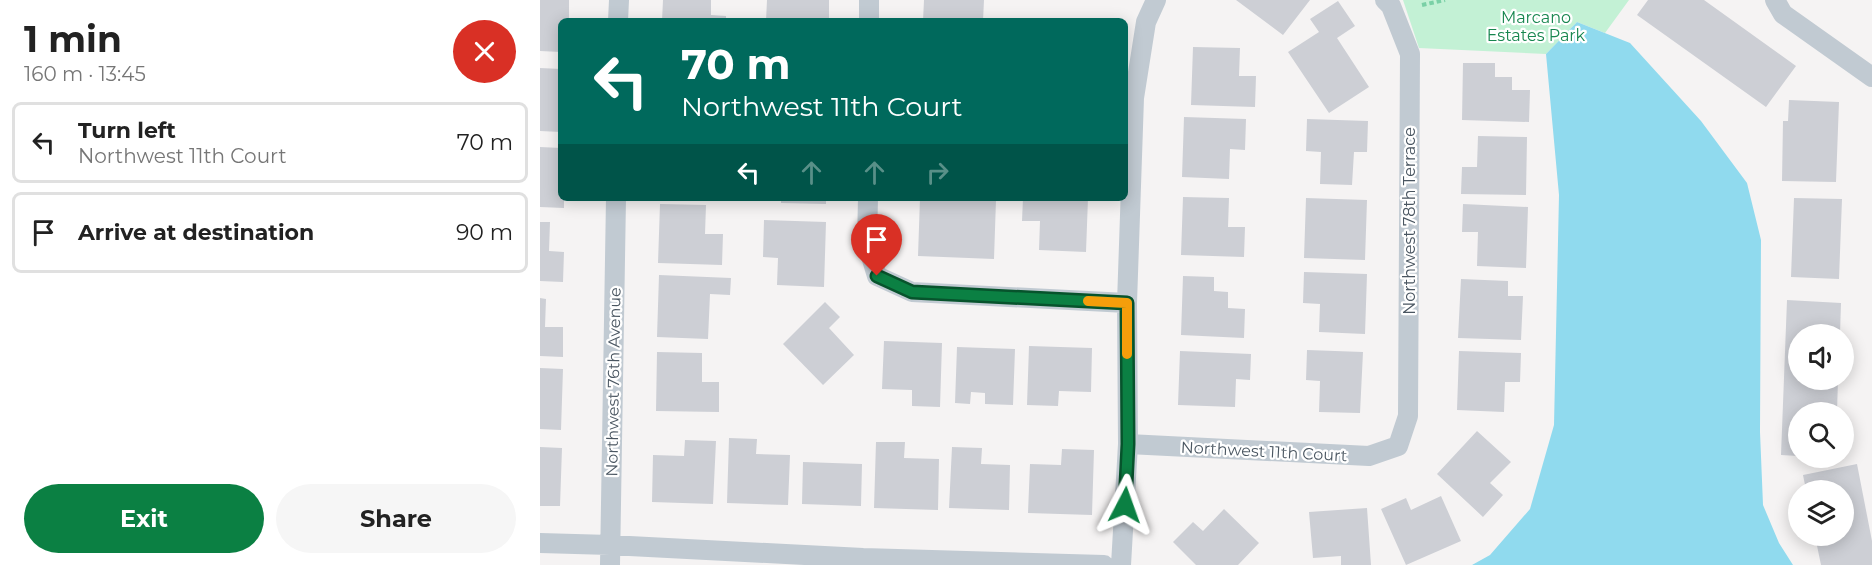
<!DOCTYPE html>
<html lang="en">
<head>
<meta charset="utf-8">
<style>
  :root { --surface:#fff; --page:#f6f6f6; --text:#222; --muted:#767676; --line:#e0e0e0; --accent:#0b8043 }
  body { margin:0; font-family:Montserrat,sans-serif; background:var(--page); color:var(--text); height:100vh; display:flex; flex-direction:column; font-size:22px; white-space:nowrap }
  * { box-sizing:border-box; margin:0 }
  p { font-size:20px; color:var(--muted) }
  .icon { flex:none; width:33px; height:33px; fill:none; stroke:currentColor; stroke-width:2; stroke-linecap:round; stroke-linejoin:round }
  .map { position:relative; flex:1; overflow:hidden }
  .side { display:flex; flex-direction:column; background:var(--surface); width:540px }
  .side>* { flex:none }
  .guide { position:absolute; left:18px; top:18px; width:570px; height:183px; border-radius:9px; box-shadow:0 3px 15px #0003; background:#00695c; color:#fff; overflow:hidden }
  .tools { position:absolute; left:1248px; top:324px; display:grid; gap:12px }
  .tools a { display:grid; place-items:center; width:66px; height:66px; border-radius:50%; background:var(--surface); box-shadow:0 3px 15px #0003; font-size:30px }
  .pin { position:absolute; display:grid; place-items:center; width:51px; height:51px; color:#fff; margin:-62px -26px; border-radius:50% 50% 50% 0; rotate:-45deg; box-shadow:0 0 6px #0007 }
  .pin .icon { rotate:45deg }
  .me { position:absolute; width:66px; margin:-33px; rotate:4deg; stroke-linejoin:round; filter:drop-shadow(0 0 4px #0008) }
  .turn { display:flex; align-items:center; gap:21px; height:126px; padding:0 24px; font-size:27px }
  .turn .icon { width:78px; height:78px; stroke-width:2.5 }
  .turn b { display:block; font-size:42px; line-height:51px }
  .lanes { display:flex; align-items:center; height:57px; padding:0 24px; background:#0003; justify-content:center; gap:30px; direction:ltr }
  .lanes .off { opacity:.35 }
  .round { display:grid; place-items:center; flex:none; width:63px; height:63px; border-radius:32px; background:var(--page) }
  .overview { display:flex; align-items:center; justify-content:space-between; height:102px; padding:0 24px }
  h1 { font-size:36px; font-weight:700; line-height:45px }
  .cta { display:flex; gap:12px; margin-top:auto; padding:12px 24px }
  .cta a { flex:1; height:69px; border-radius:36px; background:var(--accent); color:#fff; font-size:24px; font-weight:700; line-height:69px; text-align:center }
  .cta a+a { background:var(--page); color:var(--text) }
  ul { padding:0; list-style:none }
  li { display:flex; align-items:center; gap:18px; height:81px; margin:0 12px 9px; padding:0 12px; border:3px solid var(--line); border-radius:9px }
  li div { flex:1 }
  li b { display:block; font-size:22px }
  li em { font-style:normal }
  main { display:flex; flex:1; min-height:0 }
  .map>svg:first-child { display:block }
</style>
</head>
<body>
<main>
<section class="side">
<div class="overview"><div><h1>1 min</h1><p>160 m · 13:45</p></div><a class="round" style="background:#d93025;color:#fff"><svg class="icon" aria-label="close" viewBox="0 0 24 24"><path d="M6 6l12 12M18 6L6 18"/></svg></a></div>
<ul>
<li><svg class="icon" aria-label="left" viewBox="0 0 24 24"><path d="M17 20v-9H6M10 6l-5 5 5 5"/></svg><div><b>Turn left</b><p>Northwest 11th Court</p></div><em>70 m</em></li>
<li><svg class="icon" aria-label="arrive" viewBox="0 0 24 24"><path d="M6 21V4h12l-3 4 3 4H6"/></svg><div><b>Arrive at destination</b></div><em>90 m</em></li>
</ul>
<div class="cta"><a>Exit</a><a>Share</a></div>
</section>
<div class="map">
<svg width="1332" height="565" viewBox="0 0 1332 565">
  <rect width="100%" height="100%" fill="#f5f3f3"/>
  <path fill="#c3f1d5" d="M863,0H1089L1065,33L1037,22L1006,54L879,48Z"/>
  <path fill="#90daee" d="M1037,22L1090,43L1161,121L1207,183L1221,240L1220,432L1223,505L1239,543L1253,565H932L950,555L990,509L1014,425L1019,195L1006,54Z"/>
  <path fill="#cdcfd5" d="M0,0H29V21H21V52L0,51Z
    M123,0H171V15L186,16V21H122Z
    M227,0H289V21H226Z
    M384,0H444L443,21H383Z
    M696,0H770L743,35Z
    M1108,0H1164L1256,66L1226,107L1097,15Z
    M798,1L815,26L797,38L829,87L789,113L748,52L779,32L770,19Z
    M653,47L700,48L699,76H716L715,107L651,105Z
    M923,63H955V77H972V90H990L989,122L922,120Z
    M0,68L21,69V132L0,131Z
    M1249,100L1299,102L1296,182L1242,181L1243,121H1248Z
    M644,117L706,119L705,150L690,149L689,179L642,177Z
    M767,119L828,121L827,152H814L812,185L780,184L781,152L766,151Z
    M938,136L987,137L986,195L921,194L922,167H937Z
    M0,147L21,148V198H24V208L0,207Z
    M643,197L689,198L688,227H705L704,257L641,255Z
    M241,198H286V204L241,203Z
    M380,198L456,200L454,259L378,256Z
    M483,198H548L546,252L499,250L500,221H482Z
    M766,198L827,200L825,260L764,258Z
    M1254,198L1302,199L1299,279L1251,277Z
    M120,204L166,205L165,234H183L182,265L118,263Z
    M923,204L988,207L986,268L937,266L938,232H922Z
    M224,220L286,222L284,287L237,285L238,258L223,257Z
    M0,222H10L9,251L24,252L23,282L0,281Z
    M764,272L827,274L825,334L779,332L780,304L763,303Z
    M119,275L191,278L190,295L170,294L168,339L117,337Z
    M643,276L674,277V291L688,292V308L705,309L704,338L641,335Z
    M921,279L968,281V296H983L981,340L918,338Z
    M0,298L6,299L5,327H23V357L0,356Z
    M1247,300L1301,303L1300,334H1258V380H1298L1297,412H1258V456L1241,455Z
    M285,302L300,317L289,328L314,355L283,385L243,344Z
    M344,341L402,343L400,407L372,406V390L342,389Z
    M489,346L552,348L551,392L519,391L518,406L487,405Z
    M417,347L475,349L473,405L445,404V393L431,392L430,404L415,403Z
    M767,350L823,352L820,413L779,412L780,381L766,380Z
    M640,351L711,354L710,380L696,379L695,407L638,405Z
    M919,351L981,353L980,382H965L964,412L917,410Z
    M117,352L162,353V382H179V412L116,411Z
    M0,368L23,369L21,430L0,429Z
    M937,431L971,462L950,483L963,495L943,517L897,474Z
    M189,438L217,439L216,454L250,455L248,505L187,503Z
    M145,440L176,441L173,504L112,502L113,455L144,456Z
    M336,442H365L364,458L399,459L398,510L334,508Z
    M0,447L22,448L20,506H0Z
    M412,447L442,448L441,464L470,465L469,510L409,508Z
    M522,449L554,450L552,515L488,513L490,464L521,465Z
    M263,462L322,464L321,506L262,504Z
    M1317,464L1332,541V565H1281L1275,536H1304V490H1266L1263,475Z
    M901,496L921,541L866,565L841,509L866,498L871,510Z
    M827,508L831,565H801V556L773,558L769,512Z
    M684,509L719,543L698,565H656L633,542L653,522L663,531Z"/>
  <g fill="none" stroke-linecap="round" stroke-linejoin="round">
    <path stroke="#7ad0a6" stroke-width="4" stroke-dasharray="4.5 3" stroke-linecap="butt" d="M882,5L905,0"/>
    <path stroke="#c1cad2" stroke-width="20" d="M1235,0L1243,14L1332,77
      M78,21L79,0
      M329,21V0
      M328,198L327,243L337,276L372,292L587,303
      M588,444L829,456L858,446L868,416L870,54L851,6L845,0
      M0,543L70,545L323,558L564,565
      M70,565L76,198
      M581,565L588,444L587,303L594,98L606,22L616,0"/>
  </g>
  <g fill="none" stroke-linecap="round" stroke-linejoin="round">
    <g stroke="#07532c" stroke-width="15">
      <path id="route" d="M337,276L372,292L587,303L588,444L585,505"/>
    </g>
    <use href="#route" stroke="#0b8043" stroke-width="10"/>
    <path stroke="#f59e0b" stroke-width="10" d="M548,301L587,303V354"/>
  </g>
  <g text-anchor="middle" stroke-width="4.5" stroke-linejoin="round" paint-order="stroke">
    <g font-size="16" fill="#17864f" stroke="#fff">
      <text x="996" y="23">Marcano<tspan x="996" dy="18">Estates Park</tspan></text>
    </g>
    <g font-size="16" fill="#4a5661" stroke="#fff">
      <text transform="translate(869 221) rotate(-90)" y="6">Northwest 78th Terrace</text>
      <text transform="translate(73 382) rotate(-89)" y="6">Northwest 76th Avenue</text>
      <text transform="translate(724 451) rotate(3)" y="6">Northwest 11th Court</text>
    </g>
  </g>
</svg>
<div class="tools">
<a><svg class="icon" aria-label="sound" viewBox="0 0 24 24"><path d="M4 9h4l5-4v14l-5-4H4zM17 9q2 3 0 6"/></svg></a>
<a><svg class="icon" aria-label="search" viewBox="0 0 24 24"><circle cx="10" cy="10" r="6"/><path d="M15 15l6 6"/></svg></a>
<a><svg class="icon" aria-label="layers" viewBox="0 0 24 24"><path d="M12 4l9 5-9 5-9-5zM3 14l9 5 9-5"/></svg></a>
</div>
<div class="pin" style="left:337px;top:276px;background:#d93025"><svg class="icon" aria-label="arrive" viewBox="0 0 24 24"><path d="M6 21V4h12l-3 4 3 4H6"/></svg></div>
<svg class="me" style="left:585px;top:505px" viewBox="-20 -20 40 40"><path d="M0-17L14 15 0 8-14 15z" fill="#0b8043" stroke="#fff" stroke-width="4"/></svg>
<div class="guide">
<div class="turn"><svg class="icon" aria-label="left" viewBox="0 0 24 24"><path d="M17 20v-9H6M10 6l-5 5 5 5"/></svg><div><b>70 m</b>Northwest 11th Court</div></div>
<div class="lanes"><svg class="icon" aria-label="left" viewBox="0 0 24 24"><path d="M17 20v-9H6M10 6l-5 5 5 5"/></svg><svg class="icon off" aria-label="ahead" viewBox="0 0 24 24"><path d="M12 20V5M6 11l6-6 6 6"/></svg><svg class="icon off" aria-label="ahead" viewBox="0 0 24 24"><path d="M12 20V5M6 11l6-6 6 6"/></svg><svg class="icon off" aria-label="right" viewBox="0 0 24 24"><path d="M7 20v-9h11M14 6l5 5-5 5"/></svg></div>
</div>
</div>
</main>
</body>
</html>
